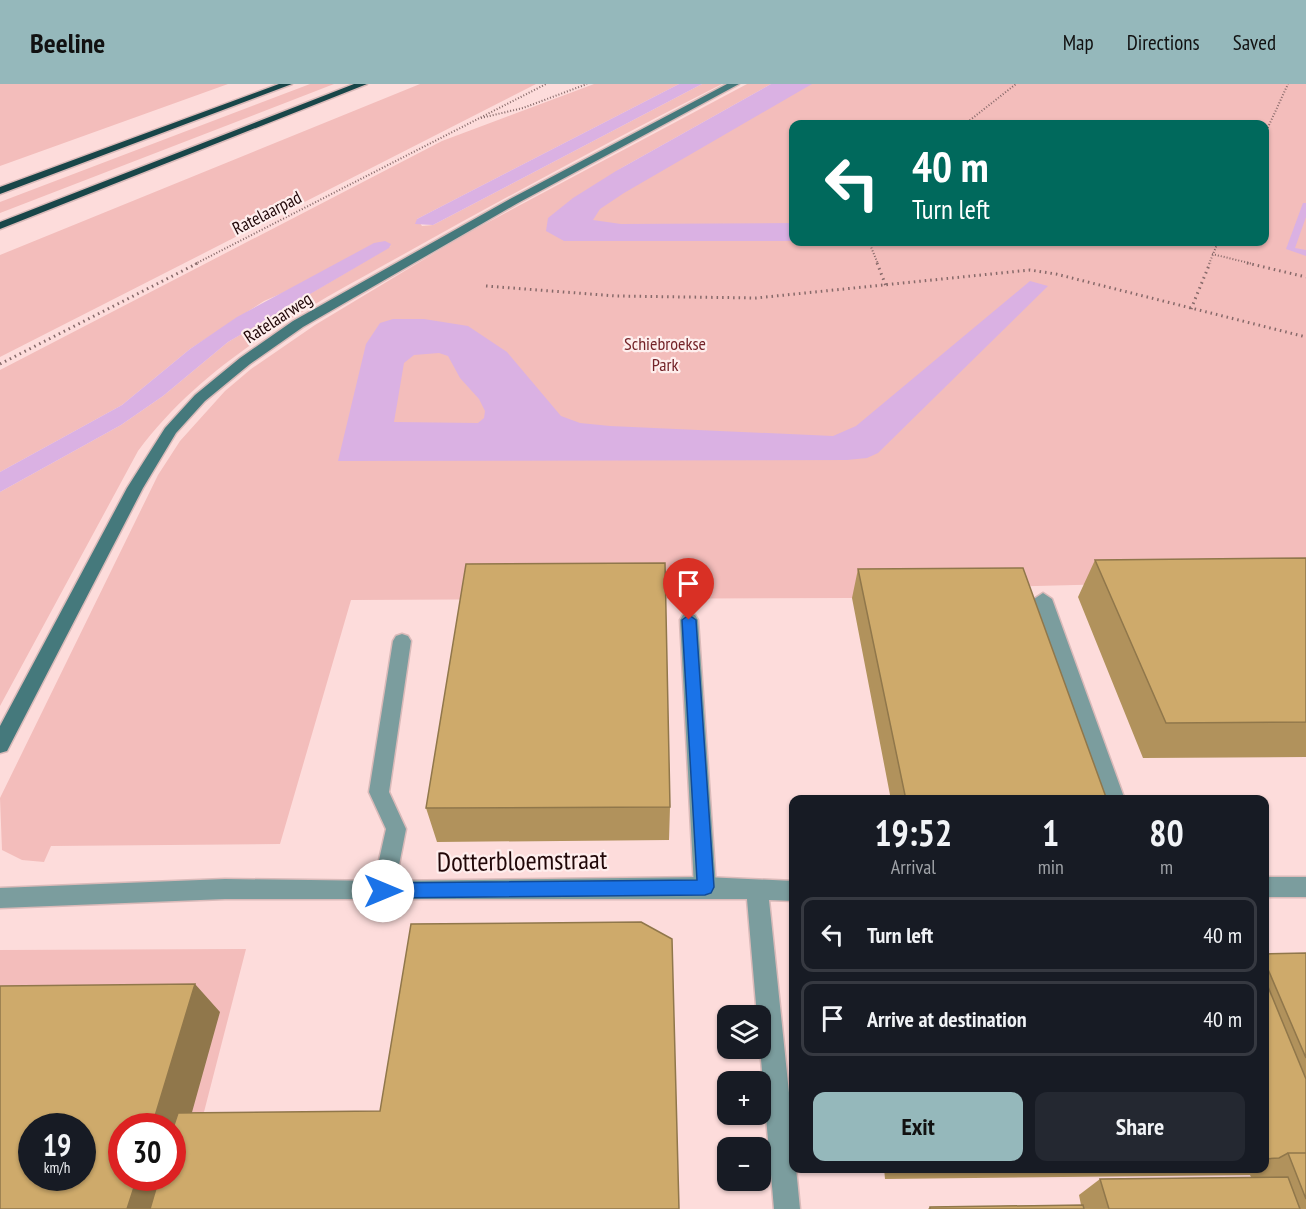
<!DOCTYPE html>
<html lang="en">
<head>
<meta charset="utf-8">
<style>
  :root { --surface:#171b24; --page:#242831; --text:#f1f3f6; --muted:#9ea1a6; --line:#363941; --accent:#95b8bb }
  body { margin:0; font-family:"PT Sans Narrow",sans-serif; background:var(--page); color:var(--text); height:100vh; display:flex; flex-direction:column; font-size:22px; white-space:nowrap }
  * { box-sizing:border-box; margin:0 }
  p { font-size:20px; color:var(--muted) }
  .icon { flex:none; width:33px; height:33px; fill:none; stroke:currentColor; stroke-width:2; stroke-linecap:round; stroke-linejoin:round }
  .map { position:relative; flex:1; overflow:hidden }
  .side { position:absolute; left:789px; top:711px; width:480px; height:378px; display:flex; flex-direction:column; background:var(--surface); border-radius:12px; box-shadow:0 2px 4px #0004 }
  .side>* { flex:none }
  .hud { position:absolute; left:789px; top:36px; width:480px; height:126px; border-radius:12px; box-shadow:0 2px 4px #0004; background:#00695c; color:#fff; overflow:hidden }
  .fabs { position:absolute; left:717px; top:921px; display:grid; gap:12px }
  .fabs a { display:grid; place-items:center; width:54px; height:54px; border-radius:12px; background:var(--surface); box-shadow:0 2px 4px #0004; font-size:30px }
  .speed { position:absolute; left:18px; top:1029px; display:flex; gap:12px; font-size:30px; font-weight:700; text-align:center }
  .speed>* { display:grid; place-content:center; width:78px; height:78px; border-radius:50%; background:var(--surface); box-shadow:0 2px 4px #0004; line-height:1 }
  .speed small { font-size:15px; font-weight:400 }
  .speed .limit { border:9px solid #d22; background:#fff; color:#111 }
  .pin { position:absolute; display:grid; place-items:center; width:51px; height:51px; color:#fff; margin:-62px -26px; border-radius:50% 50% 50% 0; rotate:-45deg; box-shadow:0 0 6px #0007 }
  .pin .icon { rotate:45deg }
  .me { position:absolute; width:66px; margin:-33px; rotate:90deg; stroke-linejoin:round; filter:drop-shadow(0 0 4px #0008) }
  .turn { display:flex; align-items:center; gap:21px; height:126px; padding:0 24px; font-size:27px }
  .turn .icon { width:78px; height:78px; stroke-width:2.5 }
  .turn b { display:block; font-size:42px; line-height:51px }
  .eta { display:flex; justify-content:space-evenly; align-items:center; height:102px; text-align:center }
  .eta b { font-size:36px; font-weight:600; line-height:42px }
  .primary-button { display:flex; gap:12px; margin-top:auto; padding:12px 24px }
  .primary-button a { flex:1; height:69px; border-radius:12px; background:var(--accent); color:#111; font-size:24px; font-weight:600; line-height:69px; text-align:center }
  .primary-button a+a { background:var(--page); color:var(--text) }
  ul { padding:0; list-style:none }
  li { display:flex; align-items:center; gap:18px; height:75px; margin:0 12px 9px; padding:0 12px; border:3px solid var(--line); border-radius:12px }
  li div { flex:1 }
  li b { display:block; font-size:22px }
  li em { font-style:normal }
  header { display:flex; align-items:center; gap:36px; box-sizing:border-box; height:84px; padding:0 30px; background:var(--accent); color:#111 }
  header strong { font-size:28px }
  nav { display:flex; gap:33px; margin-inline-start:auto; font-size:21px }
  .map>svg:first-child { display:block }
</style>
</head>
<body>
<header>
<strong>Beeline</strong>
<nav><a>Map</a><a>Directions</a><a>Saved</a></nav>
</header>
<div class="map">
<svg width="1306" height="1125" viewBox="0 0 1306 1125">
  <rect width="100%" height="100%" fill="#fddcdb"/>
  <path fill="#f3bdbb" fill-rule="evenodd" d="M0,0H228L0,82Z
    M310,0H334L0,129V118Z
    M420,0H536L0,273V171Z
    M594,0H679L417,135L422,142L433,141L702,0H722C618,53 515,108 413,165C313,221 208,273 138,367L0,622V408L121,341L163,312L228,258L391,162L264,217L190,265L122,321L0,388V286L442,57Z
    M747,0H771L616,87L790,0H1306V495L1001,503L852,514L351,516L280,760L51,762L44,778L22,776L2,766L0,714L158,391L180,357L225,307L251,285L315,241L466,150ZM794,40H1264V158H794Z
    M246,865L179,1125H0V866ZM32,1042H82V1094H32ZM122,1042H172V1094H122Z"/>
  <path fill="#dab1e3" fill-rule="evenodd" d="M679,0H702L433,141L415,140L417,135Z
    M771,0H812L624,109L600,125L593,136L621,140L793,139V157H564L546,147L548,134L573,114L616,87Z
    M385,157L391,160L389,164L228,258L163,312L121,341L0,408V388L122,321L190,265L237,233L374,159Z
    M1030,197L1048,202L878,369L867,374L847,376L338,377L366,260L380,239L393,235H424L468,242L507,268L561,332L580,339L610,342L833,352L856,342ZM439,269L448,272L460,294L479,315L485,327L484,334L478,339L394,338L404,279L414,271Z"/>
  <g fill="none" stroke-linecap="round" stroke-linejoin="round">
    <path fill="#dab1e3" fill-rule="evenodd" d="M1303,119H1306V133L1295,164L1306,166V172L1286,165Z"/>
    <g stroke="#dabab9" stroke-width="3">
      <path id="lane" d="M1043,509L1052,515L1125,716H1105L1034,515Z
        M689,530L695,531L698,536L716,803L713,810L705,813L697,810L694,803L680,536L683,531Z
        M402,550L408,552L411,557L389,708L406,745L394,807L391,814L383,817L375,814L372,807L386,745L369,708L393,557L396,552Z"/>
    </g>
    <g stroke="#dabab9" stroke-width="3">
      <path id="street" d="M705,793L794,797V817L769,816L794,1057V1084H796L800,1125H774L760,964V932H757L747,815H225L0,824V804L225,795L383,797Z
        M1264,793H1306V813H1264Z"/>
    </g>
    <g stroke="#dabab9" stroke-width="3">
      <path id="secondary" d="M727,0H739L518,119L303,243L250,280L205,317L176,349L143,404L7,667L0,669V642L127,404L165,344L195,311L240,274L293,237L510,115Z"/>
    </g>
    <g stroke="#dabab9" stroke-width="3">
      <path id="highway" d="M279,0H292L0,110V103Z
        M354,0H367L0,145V138Z"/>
    </g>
    <path stroke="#866969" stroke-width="2" stroke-dasharray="1 2" stroke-linecap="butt" d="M481,34L523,24L587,0
      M965,40L1016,0
      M1264,52L1288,0
      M869,158L878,180
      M1212,170L1253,180
      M195,180L546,0
      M1209,180L1218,158"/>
    <path stroke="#866969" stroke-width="3" stroke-dasharray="1.5 4" stroke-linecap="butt" d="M877,179L886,202
      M1247,179L1306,193
      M486,202L616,212L756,214L1030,186L1056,190L1306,253
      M1191,225L1210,179
      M0,280L198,179"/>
    <use href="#lane" fill="#7b9d9e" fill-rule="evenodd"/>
    <use href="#street" fill="#7b9d9e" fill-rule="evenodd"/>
    <use href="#secondary" fill="#45797c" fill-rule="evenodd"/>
    <use href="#highway" fill="#184649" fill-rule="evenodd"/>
  </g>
  <path fill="#b1925c" d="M1306,474V673L1143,674L1078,513L1095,476Z
    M858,485L1107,716H891L852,514Z
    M670,723L669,756L437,758L426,724Z
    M1306,869V1125H928L930,1123L1081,1121L1079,1111L1100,1095L1251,1093L1250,1091L885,1095L884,1084H1264V870Z"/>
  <path fill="#90774b" d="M195,900L220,928L165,1125H127L137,1094H172V1042H152Z"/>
  <path fill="#ceaa6b" stroke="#90774b" stroke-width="1.5" fill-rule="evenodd" d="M1306,474V638L1166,639L1095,476Z
    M665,479L670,723L426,724L466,480Z
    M1023,484L1107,716H906L858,485Z
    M641,838L672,855L679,1125H150L159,1094H172V1047L178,1029L380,1027L411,840Z
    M1306,869V974L1264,876V870Z
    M1264,893L1306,995V1069H1288L1279,1074L1264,1075Z
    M195,900L152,1042H122V1094H137L127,1125H0V902ZM32,1042H82V1094H32Z
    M1288,1069H1306V1115Z
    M1288,1093L1300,1125H1109L1100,1095Z
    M1083,1121L1084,1125H930V1123Z"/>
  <path fill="#1a73e8" stroke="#114b97" stroke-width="1.5" d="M689,531L696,536L714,803L711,809L705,811L383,814L378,812L375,807L378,801L383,799L697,796L682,536Z"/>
  <g text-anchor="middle" stroke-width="4.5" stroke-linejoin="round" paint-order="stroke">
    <g font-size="18" fill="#210708" stroke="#feeeed">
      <text transform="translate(267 129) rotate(-27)" y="6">Ratelaarpad</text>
      <text transform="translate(278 234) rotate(-33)" y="6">Ratelaarweg</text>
    </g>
    <g font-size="18" fill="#742429" stroke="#feeeed">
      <text x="665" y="266">Schiebroekse<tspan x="665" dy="21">Park</tspan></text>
    </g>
    <g font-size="27" fill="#210708" stroke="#feeeed">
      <text transform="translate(522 777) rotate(-1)" y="9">Dotterbloemstraat</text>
    </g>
  </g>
</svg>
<div class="fabs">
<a><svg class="icon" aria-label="layers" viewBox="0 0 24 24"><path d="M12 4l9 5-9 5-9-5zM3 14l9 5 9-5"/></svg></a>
<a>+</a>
<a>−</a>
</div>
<div class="speed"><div>19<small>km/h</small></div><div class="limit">30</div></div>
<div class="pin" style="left:689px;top:536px;background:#d93025"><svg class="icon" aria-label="arrive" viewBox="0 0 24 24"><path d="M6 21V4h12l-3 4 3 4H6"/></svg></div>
<svg class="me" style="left:383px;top:807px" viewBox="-20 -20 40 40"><circle r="19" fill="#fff"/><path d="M0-13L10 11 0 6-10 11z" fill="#1a73e8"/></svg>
<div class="hud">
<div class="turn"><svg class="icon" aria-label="left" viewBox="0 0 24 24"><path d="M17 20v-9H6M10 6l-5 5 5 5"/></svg><div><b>40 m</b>Turn left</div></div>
</div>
<section class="side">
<div class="eta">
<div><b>19:52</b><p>Arrival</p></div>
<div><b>1</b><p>min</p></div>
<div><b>80</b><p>m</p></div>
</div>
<ul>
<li><svg class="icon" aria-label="left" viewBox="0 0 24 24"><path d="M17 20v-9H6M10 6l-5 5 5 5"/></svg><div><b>Turn left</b></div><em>40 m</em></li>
<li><svg class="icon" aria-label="arrive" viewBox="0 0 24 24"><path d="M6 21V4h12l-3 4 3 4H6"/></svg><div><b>Arrive at destination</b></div><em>40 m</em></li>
</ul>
<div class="primary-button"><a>Exit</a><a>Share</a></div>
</section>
</div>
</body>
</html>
